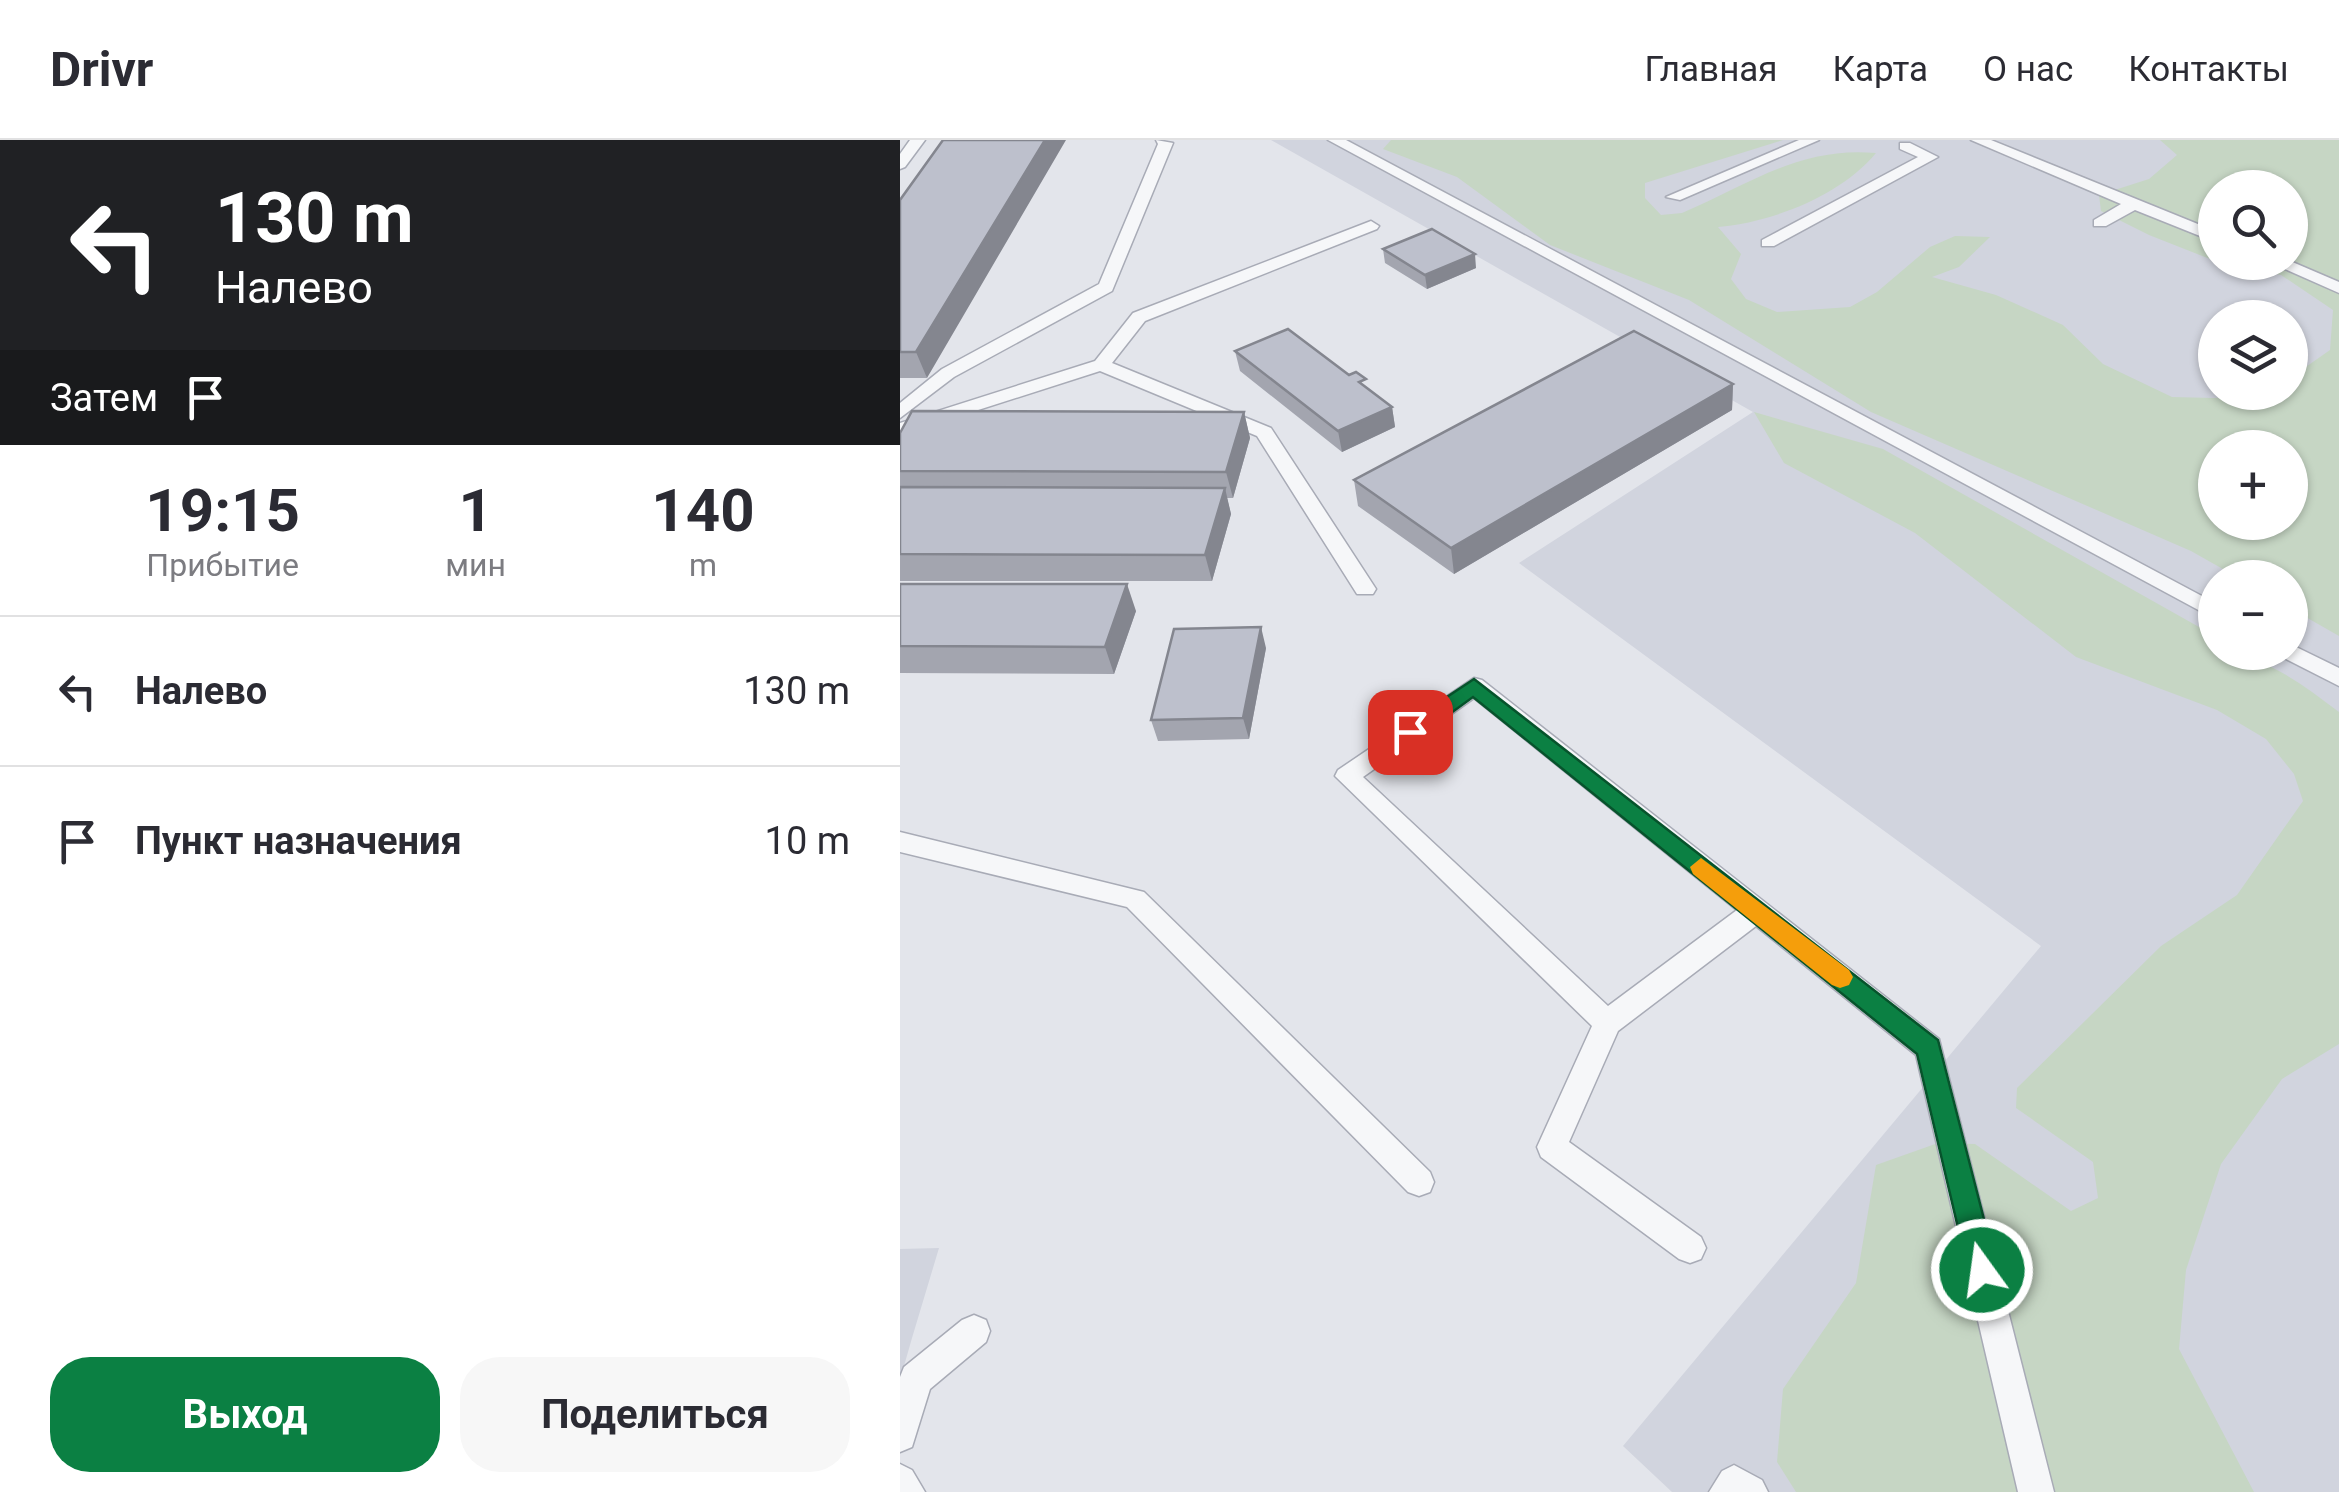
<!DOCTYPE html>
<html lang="ru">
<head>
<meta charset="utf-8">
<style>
  :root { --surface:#fff; --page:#f7f7f7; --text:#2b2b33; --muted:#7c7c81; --line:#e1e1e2; --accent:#0b8043 }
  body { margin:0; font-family:Roboto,sans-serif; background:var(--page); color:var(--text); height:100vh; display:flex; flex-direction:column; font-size:38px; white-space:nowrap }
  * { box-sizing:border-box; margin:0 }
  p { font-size:32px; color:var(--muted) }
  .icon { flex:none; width:55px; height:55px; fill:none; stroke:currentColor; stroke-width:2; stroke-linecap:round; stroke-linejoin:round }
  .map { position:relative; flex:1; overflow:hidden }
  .side { display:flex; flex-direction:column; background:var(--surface); width:900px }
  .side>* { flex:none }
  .banner { background:#202124; color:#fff; overflow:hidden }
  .controls { position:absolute; left:1298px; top:30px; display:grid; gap:20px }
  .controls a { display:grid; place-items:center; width:110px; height:110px; border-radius:50%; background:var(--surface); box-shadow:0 2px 8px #0004; font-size:50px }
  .pin { position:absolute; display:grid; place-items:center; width:85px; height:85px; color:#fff; margin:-42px; border-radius:20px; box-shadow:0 5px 15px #0006 }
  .me { position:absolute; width:110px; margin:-55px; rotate:346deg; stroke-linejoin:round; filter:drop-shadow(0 0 8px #0008) }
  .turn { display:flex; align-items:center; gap:35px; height:210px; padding:0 50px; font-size:45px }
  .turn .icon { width:130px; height:130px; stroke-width:2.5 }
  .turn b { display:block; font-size:70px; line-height:85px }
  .then { display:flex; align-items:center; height:95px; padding:0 50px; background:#0003; gap:20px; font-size:38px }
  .eta { display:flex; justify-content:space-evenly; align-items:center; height:170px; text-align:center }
  .eta b { font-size:60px; font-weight:700; line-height:70px }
  .cta { display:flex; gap:20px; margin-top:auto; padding:20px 50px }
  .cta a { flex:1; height:115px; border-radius:40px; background:var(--accent); color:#fff; font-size:40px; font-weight:700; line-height:115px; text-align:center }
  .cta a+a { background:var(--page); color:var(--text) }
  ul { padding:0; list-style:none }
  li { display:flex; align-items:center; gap:30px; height:150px; padding:0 50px; border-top:2px solid var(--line) }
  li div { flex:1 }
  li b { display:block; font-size:38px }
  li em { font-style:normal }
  header { display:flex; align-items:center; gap:60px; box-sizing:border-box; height:140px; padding:0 50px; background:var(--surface); border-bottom:2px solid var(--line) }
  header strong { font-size:48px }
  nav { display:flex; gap:55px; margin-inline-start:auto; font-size:35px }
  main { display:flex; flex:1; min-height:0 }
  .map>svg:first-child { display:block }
</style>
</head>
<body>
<header>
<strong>Drivr</strong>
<nav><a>Главная</a><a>Карта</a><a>О нас</a><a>Контакты</a></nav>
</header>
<main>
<section class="side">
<div class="banner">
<div class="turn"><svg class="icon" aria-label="left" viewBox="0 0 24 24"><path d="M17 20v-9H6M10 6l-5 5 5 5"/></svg><div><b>130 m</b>Налево</div></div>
<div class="then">Затем<svg class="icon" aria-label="arrive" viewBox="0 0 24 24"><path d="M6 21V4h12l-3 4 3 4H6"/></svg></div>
</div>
<div class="eta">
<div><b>19:15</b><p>Прибытие</p></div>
<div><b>1</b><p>мин</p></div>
<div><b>140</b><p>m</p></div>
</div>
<ul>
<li><svg class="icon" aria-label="left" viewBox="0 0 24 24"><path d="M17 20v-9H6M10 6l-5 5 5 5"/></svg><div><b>Налево</b></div><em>130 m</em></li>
<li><svg class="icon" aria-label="arrive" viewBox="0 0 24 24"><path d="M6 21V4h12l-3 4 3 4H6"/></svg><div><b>Пункт назначения</b></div><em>10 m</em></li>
</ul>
<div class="cta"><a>Выход</a><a>Поделиться</a></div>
</section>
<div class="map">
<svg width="1439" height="1352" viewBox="0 0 1439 1352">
  <rect width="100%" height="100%" fill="#e3e5eb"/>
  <path fill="#d1d4de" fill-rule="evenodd" d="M371,0H1439V1352H772L723,1306L1141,806L619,423L853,272ZM1315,48H1390V122H1315ZM1315,178H1390V252H1315ZM1315,308H1390V382H1315ZM1315,438H1390V512H1315Z
    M39,1108L12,1198L0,1240V1109Z"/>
  <path fill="#c6d6c4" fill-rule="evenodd" d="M491,0H883L745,43V58L761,75L782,73C849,44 901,6 976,13C940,56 873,82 818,87L841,114L831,139L846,159L877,172L950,167L977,152L1030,107L1055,96L1090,97L1059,127L1032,137L1096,155L1163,185L1203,224L1272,257L1314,258L1390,252V238L1430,210L1433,170L1381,135L1320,123L1390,122V48H1315V121L1249,95L1201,71L1199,55L1249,39L1277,15L1260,0H1439V496L1390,468V438L1337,437L1291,411L971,272L789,160L650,105L557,37L483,9ZM1315,308H1390V382H1315Z
    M854,272L983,309L1315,496V512C1362,513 1402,544 1439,572V904L1382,939L1321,1024L1286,1130L1279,1209L1354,1352H896L877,1322L883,1249L956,1143L976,1025L1038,1003L1075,1004L1171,1071L1198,1058L1193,1022L1116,968L1117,948L1261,806L1337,755L1403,661L1394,634L1366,599L1317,570L1176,517L1015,393L884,323Z"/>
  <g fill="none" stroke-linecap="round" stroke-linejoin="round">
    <g stroke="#a8abb6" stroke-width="3">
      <path id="service" d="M10,0H25L5,27L0,29V14Z
        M256,0L273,3L212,151L54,237L0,278V263L42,229L199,144L258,4Z
        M428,0H446L1315,463V479Z
        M899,0H919L780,60L766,57Z
        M1071,0H1091L1315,91V102L1235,70L1206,86H1194V80L1221,64Z
        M1000,3H1010L1038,17L874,106H862V100L1018,17L1000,9Z
        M471,81L479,86L477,89L245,181L212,223L371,288L476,449L473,454H457L357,296L200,231L0,295V283L195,221L233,173Z
        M1390,121L1439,142V153L1369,122Z
        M1390,504L1439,528V546L1382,517L1379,512H1390Z
        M574,538L582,540L1039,899L1154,1352H1118L1016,915L856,786L718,891L669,1002L801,1097L806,1108L801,1119L790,1123L779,1119L641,1017L637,1007L692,886L435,636L438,630ZM574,558L837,770L708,866L463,637Z
        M0,692L244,752L530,1032L534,1042L530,1052L519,1056L508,1052L227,767L0,712Z
        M74,1175L86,1180L90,1191L86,1202L30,1249L12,1307L0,1312V1237L4,1227L62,1180Z
        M0,1324L12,1330L25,1352H0Z
        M834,1325L862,1340L868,1352H809L822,1331Z"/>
    </g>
    <use href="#service" fill="#f6f7f9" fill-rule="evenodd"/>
  </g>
  <path fill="#a3a5af" d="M0,60L27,238H0Z
    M483,109L576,128L527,149L485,123Z
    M335,211L467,248L492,267L495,287L442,312L340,231Z
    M833,244L832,270L554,434L458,366L454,340Z
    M344,272L350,298L333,358H327L331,374L312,441H0V331Z
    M0,444L236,471L214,534L0,533Z
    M366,508L349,599L258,601L251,580Z"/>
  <path fill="#84868f" d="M145,0H166L27,238L16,212Z
    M575,114L576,128L527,149L525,135Z
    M833,244L832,270L554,434L551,408Z
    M492,267L495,287L442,312L438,291Z
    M344,272L350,298L333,358L326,332Z
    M325,348L331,374L312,441L305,415Z
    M227,444L236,471L214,534L205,507Z
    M361,487L366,508L349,599L343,578Z"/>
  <path fill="#bdc0cc" stroke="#84868f" stroke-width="2.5" d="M43,0H145L16,212H0V60Z
    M532,89L575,114L525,135L483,109Z
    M388,189L449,235L456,232L466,239L459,242L492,267L438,291L335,211Z
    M734,191L833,244L551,408L454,340Z
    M12,271L344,272L326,332L0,331V293Z
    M0,347L325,348L305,415L0,414Z
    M0,444H227L205,507L0,506Z
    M361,487L343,578L251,580L274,489Z"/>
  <path fill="#0b8043" stroke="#07532c" stroke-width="2.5" d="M574,539L1038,900L1097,1130L1093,1140L1082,1144L1072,1140L1068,1130L1017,914L573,557L518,597H503L499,592L503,586Z"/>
  <path fill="#f59e0b" d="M801,718L949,830L953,837L949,845L940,848L932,845L793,734L790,727Z"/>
</svg>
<div class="controls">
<a><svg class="icon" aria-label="search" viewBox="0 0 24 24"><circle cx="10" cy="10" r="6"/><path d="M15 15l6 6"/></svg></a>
<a><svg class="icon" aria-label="layers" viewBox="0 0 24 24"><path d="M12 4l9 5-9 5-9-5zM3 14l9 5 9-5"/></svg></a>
<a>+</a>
<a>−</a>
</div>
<div class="pin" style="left:510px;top:592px;background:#d93025"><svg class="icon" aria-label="arrive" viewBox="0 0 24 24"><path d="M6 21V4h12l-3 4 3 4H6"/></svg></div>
<svg class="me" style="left:1082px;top:1130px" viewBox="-20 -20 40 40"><circle r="17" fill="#0b8043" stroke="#fff" stroke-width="3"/><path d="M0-11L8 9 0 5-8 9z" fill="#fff"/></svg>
</div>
</main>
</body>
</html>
